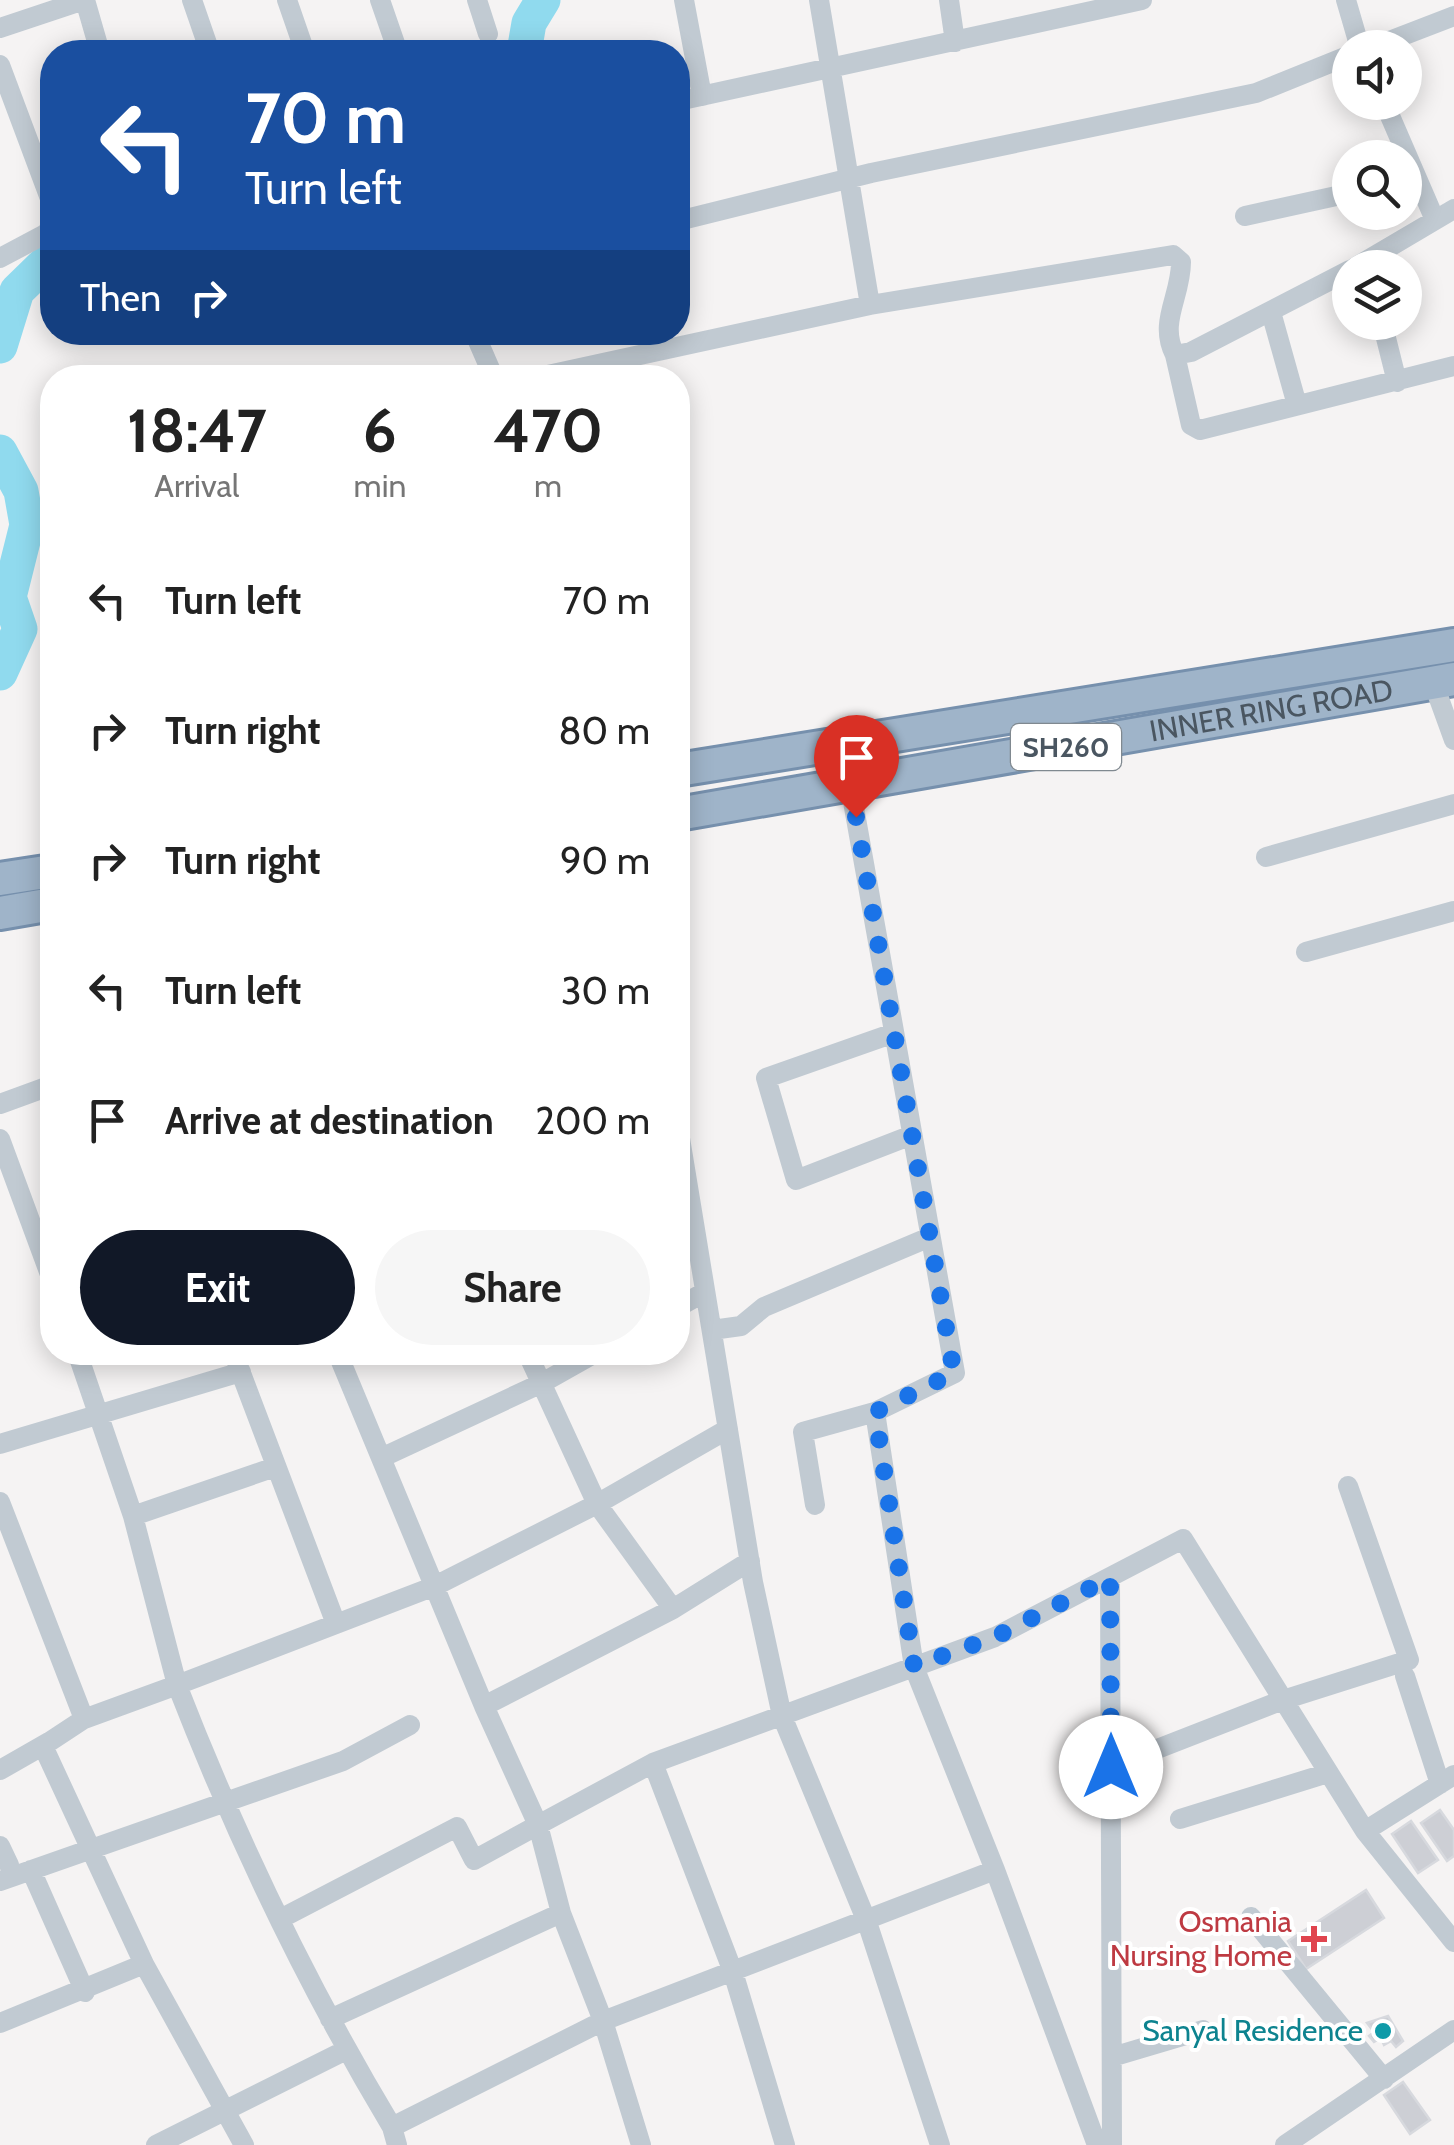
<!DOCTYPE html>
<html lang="en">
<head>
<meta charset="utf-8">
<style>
  :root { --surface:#fff; --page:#f6f6f6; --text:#222; --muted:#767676; --accent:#111827 }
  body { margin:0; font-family:Cabin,sans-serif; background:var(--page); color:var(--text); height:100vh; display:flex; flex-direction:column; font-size:38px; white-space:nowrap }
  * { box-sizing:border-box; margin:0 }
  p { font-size:32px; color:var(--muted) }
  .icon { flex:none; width:55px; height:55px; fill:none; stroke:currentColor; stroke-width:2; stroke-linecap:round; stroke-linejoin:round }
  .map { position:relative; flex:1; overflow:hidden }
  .sheet { position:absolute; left:40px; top:365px; width:650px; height:1000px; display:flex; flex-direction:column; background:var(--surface); border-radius:40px; box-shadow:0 5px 25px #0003 }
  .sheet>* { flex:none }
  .guide { position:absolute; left:40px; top:40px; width:650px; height:305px; border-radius:40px; box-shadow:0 5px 25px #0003; background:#1a4fa0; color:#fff; overflow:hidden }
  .tools { position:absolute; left:1332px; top:30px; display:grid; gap:20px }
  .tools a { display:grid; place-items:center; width:90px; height:90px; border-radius:50%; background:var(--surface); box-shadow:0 5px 25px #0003; font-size:50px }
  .pin { position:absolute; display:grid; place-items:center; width:85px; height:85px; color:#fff; margin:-102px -42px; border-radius:50% 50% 50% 0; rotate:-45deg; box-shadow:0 0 10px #0007 }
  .pin .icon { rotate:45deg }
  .me { position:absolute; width:110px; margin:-55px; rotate:0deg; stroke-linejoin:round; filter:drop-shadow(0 0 8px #0008) }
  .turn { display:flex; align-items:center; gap:35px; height:210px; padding:0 40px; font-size:45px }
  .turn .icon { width:130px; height:130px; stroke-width:2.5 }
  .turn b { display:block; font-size:70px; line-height:85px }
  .then { display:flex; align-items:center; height:95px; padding:0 40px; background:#0003; gap:20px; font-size:38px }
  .eta { display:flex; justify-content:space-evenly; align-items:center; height:170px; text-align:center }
  .eta b { font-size:60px; font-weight:700; line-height:70px }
  .cta { display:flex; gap:20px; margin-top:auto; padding:20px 40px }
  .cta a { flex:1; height:115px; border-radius:60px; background:var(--accent); color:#fff; font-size:40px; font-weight:700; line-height:115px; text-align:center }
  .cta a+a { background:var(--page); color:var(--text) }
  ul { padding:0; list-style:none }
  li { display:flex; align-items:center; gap:30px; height:130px; padding:0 40px }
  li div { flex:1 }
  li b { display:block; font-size:38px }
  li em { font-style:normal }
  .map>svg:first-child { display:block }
</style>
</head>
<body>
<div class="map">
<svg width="1454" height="2145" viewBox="0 0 1454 2145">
  <rect width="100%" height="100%" fill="#f5f3f3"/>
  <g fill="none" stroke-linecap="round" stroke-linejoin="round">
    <path stroke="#90daee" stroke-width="35" d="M524,52L529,23L543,0
      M0,346L17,291L52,257
      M0,452L21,491L27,525L9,597L20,629L0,673"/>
  </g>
  <path fill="#cdcfd5" stroke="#d7d9de" stroke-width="2.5" d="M1440,1810L1454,1830V1856L1447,1861L1421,1823Z
    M1411,1821L1438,1860L1418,1873L1392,1834Z
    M1366,1890L1384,1918L1306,1969L1288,1941Z
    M1388,2016L1403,2041L1396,2047L1391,2041L1384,2045L1381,2038L1374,2042L1369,2036L1374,2032L1367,2023Z
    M1403,2082L1430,2120L1410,2134L1384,2095Z"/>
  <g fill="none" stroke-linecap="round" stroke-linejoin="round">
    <g stroke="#7690ad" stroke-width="38">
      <g id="trunk">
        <path d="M678,770L1454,645"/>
        <path id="s1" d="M678,814L1454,679"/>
        <path d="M0,879L52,871"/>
        <path d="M0,913L52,904"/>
      </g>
    </g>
    <path stroke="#c1cad2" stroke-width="20" d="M85,0L100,52
      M192,0L210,52
      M287,0L305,52
      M380,0L398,52
      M477,0L488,34
      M684,0L702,96
      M819,0L870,305
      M949,0L955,42
      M1346,0L1360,48
      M0,28L84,0
      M1371,48L1454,16
      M0,65L52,204
      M678,101L1142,0
      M1384,102L1435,220
      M1245,216L1350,193
      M678,221L871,173L1256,93L1350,55
      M0,258L47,233L52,223
      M1354,268L1454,209
      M1271,312L1297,405
      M1382,322L1397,382
      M474,332L494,378
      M1175,355L1191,425L1200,430L1454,366
      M534,378L870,305L1173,255L1181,262C1181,297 1158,322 1175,355L1191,352L1350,270
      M1433,682L1454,740
      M850,785L955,1373L875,1412L914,1667L995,1870L603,2021L561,1913L538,1825L653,1763L995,1637L1183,1539L1365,1831
      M1266,857L1454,804
      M1306,952L1454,911
      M894,1033L766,1078L796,1180L912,1135
      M0,1104L52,1085
      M678,1126L753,1582L782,1716L867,1922L940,2145
      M0,1139L52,1280
      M678,1307L705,1292
      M712,1330L741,1326L764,1307L930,1237
      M77,1352L133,1516L177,1685L84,1719
      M233,1352L336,1624
      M527,1352L597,1504L673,1609
      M0,1444L241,1372
      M381,1458L542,1383L597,1352
      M0,1502L84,1719L43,1746L144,1964L0,2023
      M815,1505L803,1432L875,1412
      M133,1516L275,1467
      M1110,1578L1112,2145
      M1405,1676L1440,1784
      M484,1706L673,1609L750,1561
      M653,1763L733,1972L785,2145
      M1111,1767L1283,1700L1409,1660L1348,1486
      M0,1770L49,1742
      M1454,1775L1365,1831L1454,1942
      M1180,1819L1328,1773
      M0,1846L9,1865
      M31,1870L85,1992
      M995,1870L1097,2145
      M0,1881L343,1761L410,1725
      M1251,1917L1384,2079
      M282,1918L457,1827L474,1860L538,1825L484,1706L337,1352
      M144,1964L244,2145
      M330,2019L561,1913
      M1112,2057L1203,2030
      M392,2127L603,2021L641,2145
      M156,2145L346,2050
      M397,2145L392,2127C308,1987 236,1837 177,1685L435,1586L597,1504L728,1429
      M1285,2145L1454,2030"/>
    <use href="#trunk" stroke="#9fb4c9" stroke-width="32"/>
  </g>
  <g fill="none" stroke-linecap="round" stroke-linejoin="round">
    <path stroke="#1a73e8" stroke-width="18" stroke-dasharray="0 32.4" d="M856,817L954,1373L875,1412L914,1666L995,1637L1110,1578L1111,1767"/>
  </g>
  <path fill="#e0444e" stroke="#fff" stroke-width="4" d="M1309 1924h10v10h10v10h-10v10h-10v-10h-10v-10h10z"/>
  <circle fill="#0f9aa8" stroke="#fff" stroke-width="4" cx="1383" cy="2031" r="10"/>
  <g text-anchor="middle" stroke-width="8" stroke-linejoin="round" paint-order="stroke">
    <rect fill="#fff" stroke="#808990" stroke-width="2.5" x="1011" y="724" width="110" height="46" rx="8"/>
    <g font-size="28" font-weight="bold" fill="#4a5661">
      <text x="1066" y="757">SH260</text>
    </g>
    <g font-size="30" fill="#4a5661" stroke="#fff">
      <text dy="10" stroke="none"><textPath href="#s1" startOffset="602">INNER RING ROAD</textPath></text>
    </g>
    <g font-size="30" fill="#be3a42" stroke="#fff" text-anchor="end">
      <text x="1292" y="1932">Osmania<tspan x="1292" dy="34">Nursing Home</tspan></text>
    </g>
    <g font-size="30" fill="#0d838f" stroke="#fff" text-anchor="end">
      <text x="1363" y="2041">Sanyal Residence</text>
    </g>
  </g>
</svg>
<div class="tools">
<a><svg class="icon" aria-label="sound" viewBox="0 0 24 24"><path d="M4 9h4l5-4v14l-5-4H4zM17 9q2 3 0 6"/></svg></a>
<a><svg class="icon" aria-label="search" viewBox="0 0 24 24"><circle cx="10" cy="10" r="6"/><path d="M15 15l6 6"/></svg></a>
<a><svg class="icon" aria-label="layers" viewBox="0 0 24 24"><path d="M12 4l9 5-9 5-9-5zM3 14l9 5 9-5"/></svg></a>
</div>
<div class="pin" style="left:856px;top:817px;background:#d93025"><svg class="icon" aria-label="arrive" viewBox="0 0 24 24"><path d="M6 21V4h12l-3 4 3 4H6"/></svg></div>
<svg class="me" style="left:1111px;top:1767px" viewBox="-20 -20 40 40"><circle r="19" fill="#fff"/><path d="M0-13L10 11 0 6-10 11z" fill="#1a73e8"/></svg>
<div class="guide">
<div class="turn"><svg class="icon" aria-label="left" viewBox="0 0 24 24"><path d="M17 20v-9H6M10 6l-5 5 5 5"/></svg><div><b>70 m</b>Turn left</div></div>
<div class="then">Then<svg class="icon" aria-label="right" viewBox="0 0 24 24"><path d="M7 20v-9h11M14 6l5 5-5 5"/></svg></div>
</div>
<section class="sheet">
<div class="eta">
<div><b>18:47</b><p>Arrival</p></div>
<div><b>6</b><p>min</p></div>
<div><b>470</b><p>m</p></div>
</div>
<ul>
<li><svg class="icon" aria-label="left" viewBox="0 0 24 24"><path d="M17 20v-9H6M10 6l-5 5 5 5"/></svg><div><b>Turn left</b></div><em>70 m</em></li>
<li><svg class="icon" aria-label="right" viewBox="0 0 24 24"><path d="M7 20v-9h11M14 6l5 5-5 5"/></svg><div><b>Turn right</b></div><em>80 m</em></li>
<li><svg class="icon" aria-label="right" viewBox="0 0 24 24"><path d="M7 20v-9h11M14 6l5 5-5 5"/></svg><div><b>Turn right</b></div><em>90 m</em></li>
<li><svg class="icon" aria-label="left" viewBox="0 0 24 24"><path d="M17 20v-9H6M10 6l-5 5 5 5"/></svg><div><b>Turn left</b></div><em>30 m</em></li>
<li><svg class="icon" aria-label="arrive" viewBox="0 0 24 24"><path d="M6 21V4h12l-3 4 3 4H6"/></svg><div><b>Arrive at destination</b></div><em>200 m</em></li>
</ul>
<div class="cta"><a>Exit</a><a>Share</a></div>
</section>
</div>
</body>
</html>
